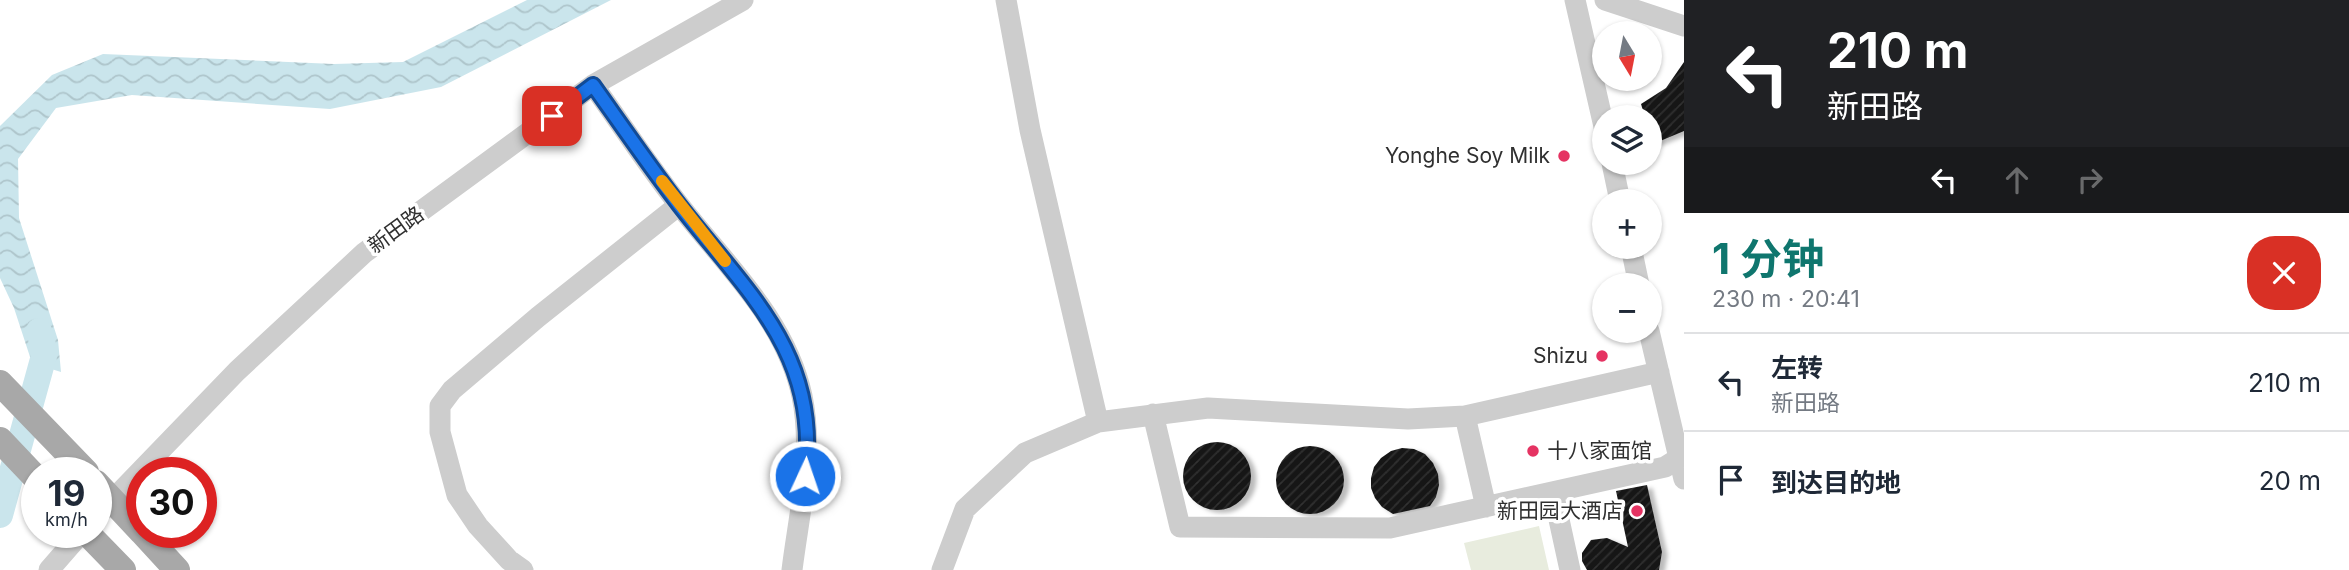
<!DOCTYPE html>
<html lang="zh">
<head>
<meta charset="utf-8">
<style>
  :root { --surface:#fff; --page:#f6f6f7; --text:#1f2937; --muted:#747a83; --line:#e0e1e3; --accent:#0f766e }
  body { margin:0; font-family:Inter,"Noto Sans SC",sans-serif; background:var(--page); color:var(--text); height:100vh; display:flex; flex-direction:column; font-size:26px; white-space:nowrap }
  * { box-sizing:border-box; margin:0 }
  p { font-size:23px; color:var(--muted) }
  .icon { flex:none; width:38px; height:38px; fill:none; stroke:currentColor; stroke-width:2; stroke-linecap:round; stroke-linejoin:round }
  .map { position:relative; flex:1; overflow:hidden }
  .details { display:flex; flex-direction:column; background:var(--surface); width:665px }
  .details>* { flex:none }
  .banner { background:#202124; color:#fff; overflow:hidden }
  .needle { width:46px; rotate:170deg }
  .controls { position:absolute; left:1592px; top:21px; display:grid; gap:14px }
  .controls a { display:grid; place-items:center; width:70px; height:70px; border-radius:50%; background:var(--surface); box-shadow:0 2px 5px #0004; font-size:35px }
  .speed { position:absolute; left:21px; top:457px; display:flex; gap:14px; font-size:35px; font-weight:700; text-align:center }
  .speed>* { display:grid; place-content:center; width:91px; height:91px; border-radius:50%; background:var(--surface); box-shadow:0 2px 5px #0004; line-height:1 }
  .speed small { font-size:18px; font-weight:400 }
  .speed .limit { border:10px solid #d22; background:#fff; color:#111 }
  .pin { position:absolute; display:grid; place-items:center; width:60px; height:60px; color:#fff; margin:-30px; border-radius:14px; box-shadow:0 4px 10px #0006 }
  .me { position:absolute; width:77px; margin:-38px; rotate:3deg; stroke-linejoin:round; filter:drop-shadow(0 0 5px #0008) }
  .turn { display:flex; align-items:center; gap:24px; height:147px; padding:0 28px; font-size:32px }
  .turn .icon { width:91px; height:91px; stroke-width:2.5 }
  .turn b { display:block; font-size:49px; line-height:60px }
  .lanes { display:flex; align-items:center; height:66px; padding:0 28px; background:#0003; justify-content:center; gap:35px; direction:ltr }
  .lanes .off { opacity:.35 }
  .round { display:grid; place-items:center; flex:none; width:74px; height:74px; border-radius:28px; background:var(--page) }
  .summary { display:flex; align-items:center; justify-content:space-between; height:119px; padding:0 28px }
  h1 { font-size:42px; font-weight:700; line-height:52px; color:var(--accent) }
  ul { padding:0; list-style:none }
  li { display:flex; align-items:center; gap:21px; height:98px; padding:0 28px; border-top:2px solid var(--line) }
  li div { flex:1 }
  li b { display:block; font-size:26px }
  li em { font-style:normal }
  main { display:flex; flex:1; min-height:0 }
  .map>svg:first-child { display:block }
</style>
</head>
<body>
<main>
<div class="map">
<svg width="1684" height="570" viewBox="0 0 1684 570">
  <defs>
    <pattern id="water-waves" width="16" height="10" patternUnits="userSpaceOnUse" patternTransform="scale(1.75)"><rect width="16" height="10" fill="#cae5ec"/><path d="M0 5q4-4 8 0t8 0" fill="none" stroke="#aec5cb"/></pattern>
    <pattern id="building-hatch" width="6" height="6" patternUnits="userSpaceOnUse" patternTransform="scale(1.75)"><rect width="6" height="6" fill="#171717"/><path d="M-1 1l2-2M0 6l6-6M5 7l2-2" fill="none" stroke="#303030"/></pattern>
    <filter id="shadow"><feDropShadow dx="5.5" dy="3" stdDeviation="2" flood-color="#0004"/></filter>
  </defs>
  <rect width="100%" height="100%" fill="#fff"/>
  <path fill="#e8ecde" d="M1539,526L1549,570H1471L1464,543Z"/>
  <path fill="url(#water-waves)" d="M527,0H611L441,87L330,109L132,95L56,108L18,159L19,218L58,340L61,372L32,363L14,308L0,278V126L52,75L103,54L334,64L403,62Z"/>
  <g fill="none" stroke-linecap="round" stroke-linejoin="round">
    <path stroke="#cae5ec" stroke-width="26" d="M0,515L45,352L39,331"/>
  </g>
  <path fill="url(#building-hatch)" filter="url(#shadow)" d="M1684,62V131L1653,144L1650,117H1645L1641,104L1666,88Z
    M1183 476a34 34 0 1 1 68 0a34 34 0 1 1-68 0Z
    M1276 480a34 34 0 1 1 68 0a34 34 0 1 1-68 0Z
    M1402,448L1414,449L1425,454L1433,463L1438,474L1439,485L1436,497L1430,506L1393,514L1382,507L1375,498L1371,488V478L1374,467L1381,458L1391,451Z
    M1647,485L1662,552L1659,570H1587L1582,561V553L1591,540L1607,538L1628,547L1616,491Z"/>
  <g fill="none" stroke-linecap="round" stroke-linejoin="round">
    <path stroke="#cdcdcd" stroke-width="21" d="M1006,0L1030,130L1098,422
      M1575,0L1605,131
      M1605,0L1684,26
      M593,85C622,125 649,167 680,206C726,265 786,320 802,396C814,454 799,513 792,570
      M1612,163L1620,201
      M1631,247L1639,285
      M1649,331L1684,479
      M1153,414L1180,527L1390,528L1665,467L1684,455
      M1465,416L1486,507
      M1553,492L1570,570
      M96,517L237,371L364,253L593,85L743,0
      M49,570L82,532
      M523,570L509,560L478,526L457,495L440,432V406L452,390L538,317L679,205
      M942,570L965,509L1025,453L1098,422L1208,408L1408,419L1465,416L1659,372"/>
    <path stroke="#a8a8a8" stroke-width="26" d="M0,383L86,472
      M0,440L37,479
      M96,483L142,532
      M86,532L123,570
      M142,532L177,570"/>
  </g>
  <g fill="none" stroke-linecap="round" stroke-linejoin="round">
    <g stroke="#114b97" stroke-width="18">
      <path id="route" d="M552,116L593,85C622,126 650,167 680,206C747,292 821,355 805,476"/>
    </g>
    <use href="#route" stroke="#1a73e8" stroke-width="12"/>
    <path stroke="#f59e0b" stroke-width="12" d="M662,181L725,261"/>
  </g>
  <g fill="#e53362" stroke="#fff" stroke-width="2.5">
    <circle cx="1564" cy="156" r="7"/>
    <circle cx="1602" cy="356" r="7"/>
    <circle cx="1533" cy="451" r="7"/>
    <circle cx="1637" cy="511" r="7"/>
  </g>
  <g text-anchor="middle" stroke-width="7" stroke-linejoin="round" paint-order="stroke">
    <g font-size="21" fill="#303030" stroke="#fff" text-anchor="end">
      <text x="1550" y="163">Yonghe Soy Milk</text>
      <text x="1588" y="363">Shizu</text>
      <text x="1547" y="458" text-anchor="start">十八家面馆</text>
      <text x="1623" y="518">新田园大酒店</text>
    </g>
    <g font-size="21" fill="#303030" stroke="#fff">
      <text transform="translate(396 230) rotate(-36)" y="7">新田路</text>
    </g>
  </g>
</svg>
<div class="controls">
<a><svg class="needle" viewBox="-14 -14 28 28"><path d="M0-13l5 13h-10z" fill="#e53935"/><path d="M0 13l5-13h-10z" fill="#747a83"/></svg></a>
<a><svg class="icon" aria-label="layers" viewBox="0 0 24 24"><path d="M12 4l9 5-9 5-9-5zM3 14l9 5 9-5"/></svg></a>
<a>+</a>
<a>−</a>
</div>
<div class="speed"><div>19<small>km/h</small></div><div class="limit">30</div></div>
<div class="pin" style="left:552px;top:116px;background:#d93025"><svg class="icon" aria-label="arrive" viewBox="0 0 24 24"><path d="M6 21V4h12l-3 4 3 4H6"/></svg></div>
<svg class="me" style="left:805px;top:476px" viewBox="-20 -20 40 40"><circle r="17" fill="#1a73e8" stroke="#fff" stroke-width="3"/><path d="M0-11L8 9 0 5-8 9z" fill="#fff"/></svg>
</div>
<section class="details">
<div class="banner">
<div class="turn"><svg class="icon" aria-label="left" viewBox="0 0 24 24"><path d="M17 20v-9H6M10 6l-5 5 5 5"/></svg><div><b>210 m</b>新田路</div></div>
<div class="lanes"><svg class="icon" aria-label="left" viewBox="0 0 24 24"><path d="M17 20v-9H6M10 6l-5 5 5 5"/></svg><svg class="icon off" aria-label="ahead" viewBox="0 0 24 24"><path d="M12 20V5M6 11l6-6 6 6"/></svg><svg class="icon off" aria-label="right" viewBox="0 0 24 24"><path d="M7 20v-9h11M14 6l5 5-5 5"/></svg></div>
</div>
<div class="summary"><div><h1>1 分钟</h1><p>230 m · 20:41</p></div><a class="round" style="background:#d93025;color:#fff"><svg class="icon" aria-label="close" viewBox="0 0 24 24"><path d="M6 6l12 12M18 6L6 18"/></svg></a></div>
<ul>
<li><svg class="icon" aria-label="left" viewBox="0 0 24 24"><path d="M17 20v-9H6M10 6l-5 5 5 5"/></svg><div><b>左转</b><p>新田路</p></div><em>210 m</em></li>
<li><svg class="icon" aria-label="arrive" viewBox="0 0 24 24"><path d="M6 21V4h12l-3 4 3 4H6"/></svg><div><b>到达目的地</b></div><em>20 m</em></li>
</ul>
</section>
</main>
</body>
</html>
